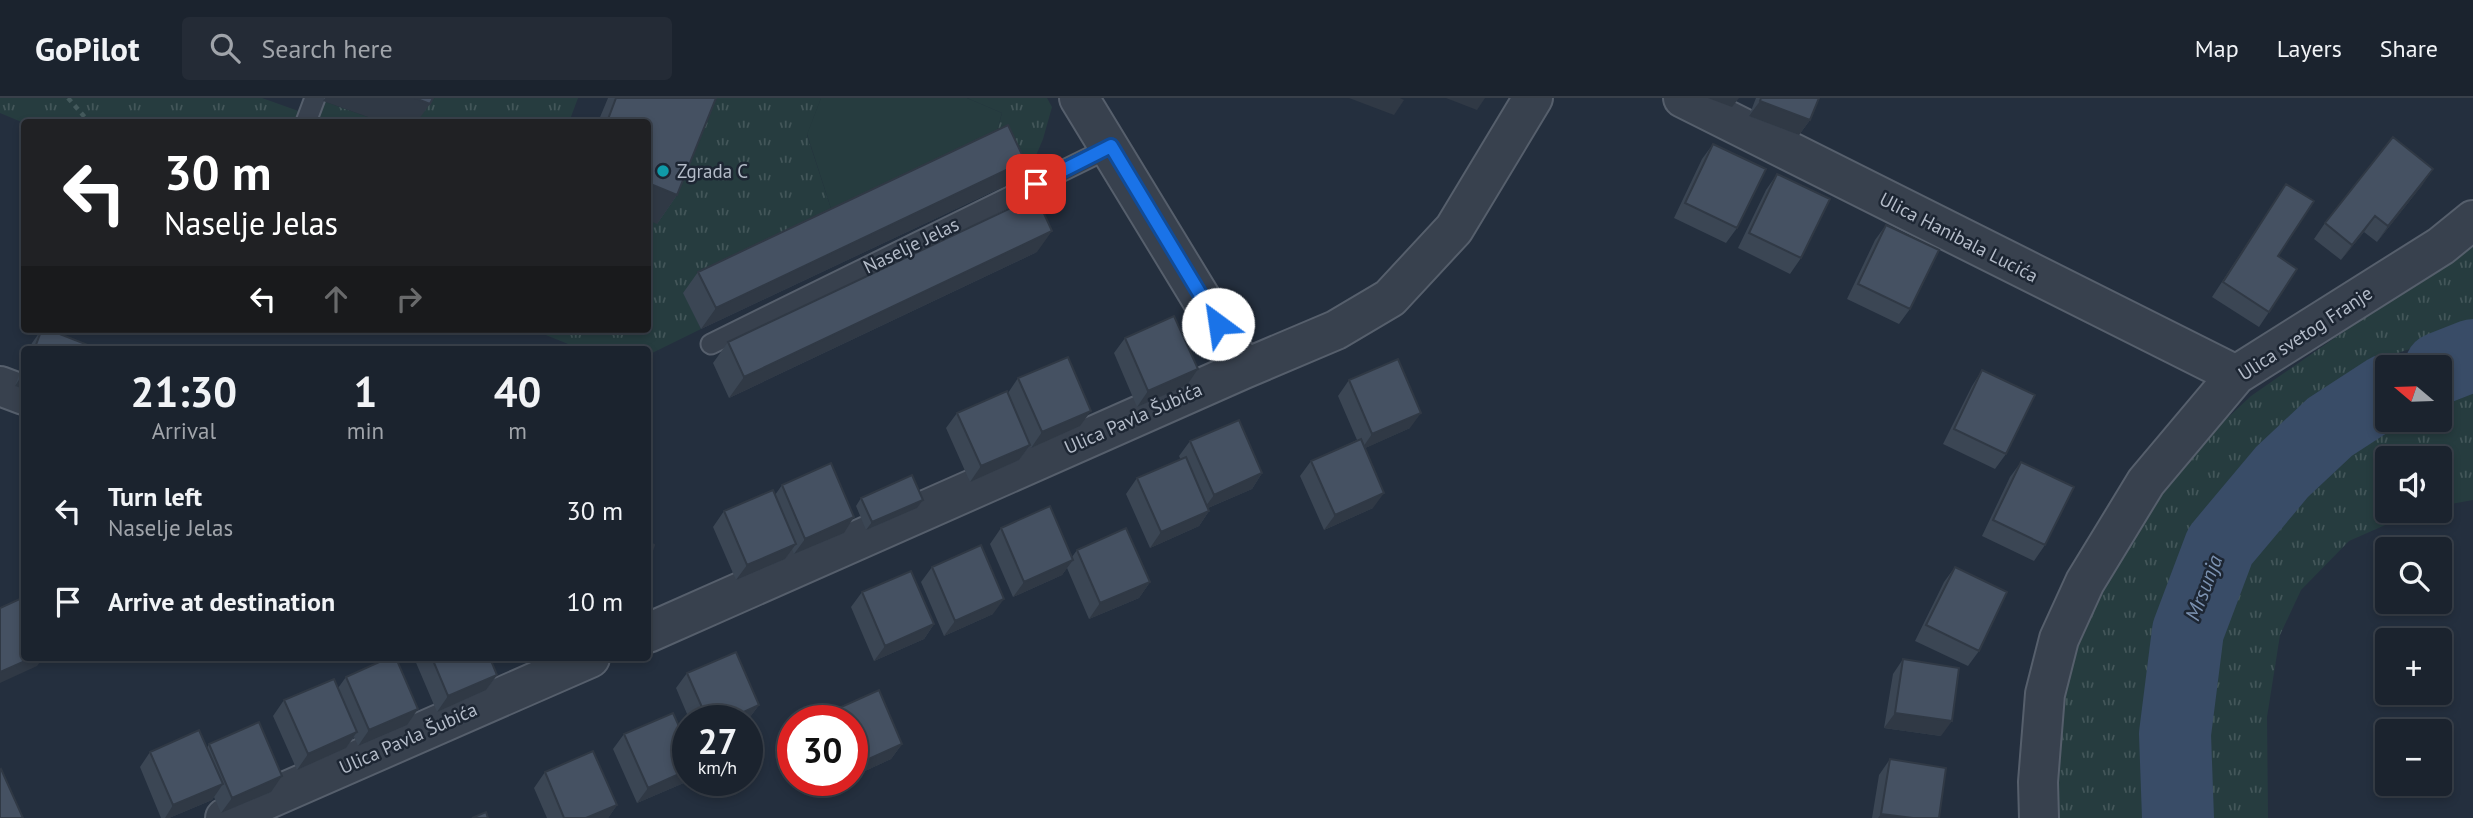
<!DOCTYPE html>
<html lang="en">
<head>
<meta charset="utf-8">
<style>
  :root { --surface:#1b232e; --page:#242b36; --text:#f1f3f6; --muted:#a0a4aa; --line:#39404a }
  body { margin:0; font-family:"PT Sans",sans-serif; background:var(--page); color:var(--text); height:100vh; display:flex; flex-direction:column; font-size:26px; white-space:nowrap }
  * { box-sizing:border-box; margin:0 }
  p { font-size:23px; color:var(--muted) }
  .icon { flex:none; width:38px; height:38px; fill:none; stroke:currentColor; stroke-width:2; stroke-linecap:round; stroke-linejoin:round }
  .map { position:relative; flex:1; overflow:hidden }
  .details { position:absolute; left:21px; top:248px; width:630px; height:315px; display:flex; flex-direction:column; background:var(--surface); border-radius:7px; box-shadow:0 4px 10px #0003,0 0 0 2px var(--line) }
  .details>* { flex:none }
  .hud { position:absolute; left:21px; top:21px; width:630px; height:214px; border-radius:7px; box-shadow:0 4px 10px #0003,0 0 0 2px var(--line); background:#202124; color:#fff; overflow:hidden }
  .needle { width:46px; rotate:289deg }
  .tools { position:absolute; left:2375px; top:257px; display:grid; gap:14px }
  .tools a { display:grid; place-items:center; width:77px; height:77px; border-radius:7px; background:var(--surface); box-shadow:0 4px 10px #0003,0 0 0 2px var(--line); font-size:35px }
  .speed { position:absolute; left:672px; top:607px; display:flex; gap:14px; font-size:35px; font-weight:700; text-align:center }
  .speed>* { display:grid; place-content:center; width:91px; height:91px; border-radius:50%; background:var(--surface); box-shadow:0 4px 10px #0003,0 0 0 2px var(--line); line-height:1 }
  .speed small { font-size:18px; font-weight:400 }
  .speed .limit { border:10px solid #d22; background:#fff; color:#111 }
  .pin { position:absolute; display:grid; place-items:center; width:60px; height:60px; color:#fff; margin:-30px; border-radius:14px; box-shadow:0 4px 10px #0006 }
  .me { position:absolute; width:77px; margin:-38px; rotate:329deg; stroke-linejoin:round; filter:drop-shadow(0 0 5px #0008) }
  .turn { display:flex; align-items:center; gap:24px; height:147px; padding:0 28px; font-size:32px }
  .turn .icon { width:91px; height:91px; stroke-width:2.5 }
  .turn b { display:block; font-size:49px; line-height:60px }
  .lanes { display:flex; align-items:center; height:66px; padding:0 28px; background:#0003; justify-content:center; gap:35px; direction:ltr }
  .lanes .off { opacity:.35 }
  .eta { display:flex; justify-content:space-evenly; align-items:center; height:119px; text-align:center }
  .eta b { font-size:42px; font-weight:700; line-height:49px }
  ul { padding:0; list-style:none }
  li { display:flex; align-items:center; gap:21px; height:91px; padding:0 28px }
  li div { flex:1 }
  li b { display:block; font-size:26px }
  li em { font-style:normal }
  header { display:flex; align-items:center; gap:42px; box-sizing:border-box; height:98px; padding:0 35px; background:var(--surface); border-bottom:2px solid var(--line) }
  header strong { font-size:33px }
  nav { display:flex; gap:38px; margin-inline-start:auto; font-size:24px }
  .search { width:490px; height:63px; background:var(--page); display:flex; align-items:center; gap:18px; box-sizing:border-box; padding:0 24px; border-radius:7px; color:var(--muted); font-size:26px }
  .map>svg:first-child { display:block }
</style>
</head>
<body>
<header>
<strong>GoPilot</strong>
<div class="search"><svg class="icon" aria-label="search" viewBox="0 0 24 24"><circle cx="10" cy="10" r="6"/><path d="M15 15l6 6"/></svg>Search here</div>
<nav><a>Map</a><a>Layers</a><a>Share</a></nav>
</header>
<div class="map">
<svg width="2473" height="720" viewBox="0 0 2473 720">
  <defs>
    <pattern id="grass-tufts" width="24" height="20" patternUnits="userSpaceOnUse" patternTransform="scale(1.75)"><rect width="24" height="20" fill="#263c3f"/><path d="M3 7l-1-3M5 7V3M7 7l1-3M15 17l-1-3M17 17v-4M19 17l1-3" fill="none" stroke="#435659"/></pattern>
  </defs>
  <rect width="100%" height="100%" fill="#242f3e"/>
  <path fill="url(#grass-tufts)" d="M0,0H262L318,20L323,3L382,24L24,25L0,15Z
    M423,0H578L569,24H414Z
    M707,0H821L807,37L835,123L684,194L701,231L648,257V252H583L531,231H648V122L657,125Z
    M967,0H1047L1052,9L1043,41L1031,69L1011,85L993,48L1002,15Z
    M2473,144V229L2392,257L2293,325L2241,376L2190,452L2168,508L2155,556L2146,610V656L2149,720H2056L2057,626L2068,569L2092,508L2176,368L2251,298Z
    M2473,282V402L2440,408V360H2387V413H2417L2349,443L2301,492L2280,537L2267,619L2268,720H2204L2206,572L2228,493L2264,433L2315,375L2383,329L2394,322H2440V294L2447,289Z"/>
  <path fill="#263c3f" d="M821,0H967L1002,15L993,48L835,123L807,36Z"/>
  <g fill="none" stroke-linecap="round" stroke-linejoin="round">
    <path stroke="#394c67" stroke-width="72" d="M2440,270L2473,257
      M2178,720L2175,636L2188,533L2220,448L2282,374L2330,329L2387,292"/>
    <g stroke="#565f6c" stroke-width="23">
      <path id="lane" d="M306,24L315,0
        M711,246L1111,49"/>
    </g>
    <g stroke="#565f6c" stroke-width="42">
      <path id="street" d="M1079,0L1244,271
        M1683,0L2236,277
        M0,288L24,297
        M648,535L1244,271L1336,232L1390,200L1454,131L1533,0
        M225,720L590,560
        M2039,720L2038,684L2045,596L2059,541L2085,484L2146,384L2236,277L2441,148L2473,122"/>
    </g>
    <path stroke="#44595c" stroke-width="4.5" stroke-dasharray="5 5" stroke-linecap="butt" d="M68,0L89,24"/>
    <use href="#lane" stroke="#38414e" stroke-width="19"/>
    <use href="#street" stroke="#38414e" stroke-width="38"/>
  </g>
  <path fill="#3b4654" d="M608,0H716L677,97L657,126L648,24H598Z
    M1756,0H1819L1810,22L1799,37L1749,18Z
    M1713,46L1737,130L1726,145L1674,120L1702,61Z
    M1025,63L1011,85L701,231L683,195L698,174Z
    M1777,76L1801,160L1790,176L1738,150L1766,92Z
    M2286,86L2269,214L2259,229L2212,199Z
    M2423,86L2377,144L2364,134L2341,162L2314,141L2325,125Z
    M1886,127L1910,211L1899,226L1847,201L1875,142Z
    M1037,154L729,300L713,265L728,244Z
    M42,231L92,252H29L32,245Z
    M1125,240L1187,287L1137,309L1114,255Z
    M24,264V291L15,288Z
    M1982,272L2006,356L1995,371L1943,346L1972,288Z
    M1018,280L1080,328L1031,350L1027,341L1030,347L1019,362L970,384L946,330L957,315L1008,295Z
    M1349,282L1410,330L1365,350L1373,410L1324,432L1300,378L1311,363L1357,342L1338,298Z
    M1190,343L1262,375L1252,391L1208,410L1209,413L1199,428L1150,450L1126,396L1137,380L1181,362L1179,358Z
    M2021,364L2045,447L2034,463L1982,438L2010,379Z
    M782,387L844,435L794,456L792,451L785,461L736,482L713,429L724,413L775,397Z
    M861,400L917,410L866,432L856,408Z
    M1001,430L1072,459L1077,452L1150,484L1139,500L1089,521L1067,470L1062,477L1013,499L990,446Z
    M932,469L993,516L944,538L921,484Z
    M1955,469L1979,553L1968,568L1915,543L1944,484Z
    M862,494L934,526L924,541L874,563L851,509Z
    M414,560H490L497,577L486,592L437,614Z
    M1903,561L1941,638L1884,630L1893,576Z
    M687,575L759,607L747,623H690L676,590Z
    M346,579L407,627L358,648L354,639L346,650L297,672L273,618L284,602L338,590Z
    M879,592L902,646L891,661L852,679V623H823L830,614Z
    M624,636L688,648V681L686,684L637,705L613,651Z
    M209,646L271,694L221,715L214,699L212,702L169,720H161L140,669L150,654L207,650Z
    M1890,661L1939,720H1872L1879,677Z
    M545,674L617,707L608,720H547L534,690Z"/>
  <path fill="#303945" d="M325,0H415L430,6L417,24H382L323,3Z
    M1349,0H1400L1404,2L1394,17Z
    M1446,0H1485L1477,12Z
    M1708,0H1739L1732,9Z
    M1760,3L1810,22L1799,37L1749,18Z
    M1025,63L1011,85L701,231L716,210Z
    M2433,71L2423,86L2377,144L2388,128Z
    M648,85L677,97L657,126L648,122Z
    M2375,118L2364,134L2341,162L2352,147Z
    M1052,133L1037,154L729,300L744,279Z
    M1198,271L1187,287L1137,309L1148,293Z
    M24,274V291L15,288Z
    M1091,313L1080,328L1031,350L1042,334Z
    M1421,315L1410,330L1361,352L1372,336Z
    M1030,347L1019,362L970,384L981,368Z
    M1262,375L1252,391L1203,412L1214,397Z
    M1384,395L1373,410L1324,432L1335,417Z
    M923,402L917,410L866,432L872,424Z
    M1209,413L1199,428L1150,450L1161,434Z
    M854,419L844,435L794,456L805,441Z
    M796,446L785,461L736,482L747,467Z
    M1073,462L1062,477L1013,499L1024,484Z
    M1150,484L1139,500L1089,521L1100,505Z
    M1004,501L993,516L944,538L955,523Z
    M934,526L924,541L874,563L885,548Z
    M32,560H43L37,568L0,585V574Z
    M497,577L486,592L437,614L448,598Z
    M759,607L747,623H724Z
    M418,611L407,627L358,648L369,632Z
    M1895,615L1952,623L1941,638L1884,630Z
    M357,634L346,650L297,672L308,656Z
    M902,646L891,661L852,679V669L853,668Z
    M688,672V681L686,684L637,705L648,690Z
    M282,678L271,694L221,715L232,700Z
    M223,686L212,702L169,720H165L173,707Z
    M617,707L608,720H586Z
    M1881,716L1913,720H1878Z"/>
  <path fill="#455162" stroke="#303945" stroke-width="2" d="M415,0H433L430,6Z
    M616,0H716L677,97L648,85V24H607Z
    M1761,0H1819L1810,22L1760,3Z
    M1008,27L1025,63L716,210L698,174Z
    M2393,39L2433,71L2388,128L2375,118L2352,147L2325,125Z
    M1713,46L1766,71L1737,130L1685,105Z
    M1777,76L1830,101L1801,160L1749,135Z
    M2286,86L2314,103L2278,158L2297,171L2269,214L2223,184Z
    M1036,98L1052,133L744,279L728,244Z
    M1886,127L1939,152L1910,211L1858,186Z
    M1174,218L1198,271L1148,293L1125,240Z
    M42,231H47L93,249L92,252H34Z
    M1068,259L1091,313L1042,334L1018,280Z
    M1398,261L1421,315L1372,336L1349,282Z
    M1982,272L2035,297L2006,356L1954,331Z
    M1007,293L1030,347L981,368L957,315Z
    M1239,322L1262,375L1214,397L1190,343Z
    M1361,341L1384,395L1335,417L1311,363Z
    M1186,359L1209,413L1161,434L1137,380Z
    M2021,364L2074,389L2045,447L1993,422Z
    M831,365L854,419L805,441L782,387Z
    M912,377L923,402L872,424L861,400Z
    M773,392L796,446L747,467L724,413Z
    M1050,408L1073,462L1024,484L1001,430Z
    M1126,430L1150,484L1100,505L1077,452Z
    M648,444L654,447L648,464Z
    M981,447L1004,501L955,523L932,469Z
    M1955,469L2007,494L1979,553L1926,527Z
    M911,473L934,526L885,548L862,494Z
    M24,499V560H32L0,574V510Z
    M736,554L759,607L724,623H708L687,575Z
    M388,560H396L418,611L369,632L346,579Z
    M432,560H490L497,577L448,598Z
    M1903,561L1959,570L1952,623L1895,615Z
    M334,581L357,634L308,656L284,602Z
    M879,592L902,646L853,668L852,665V623H834L830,614Z
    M673,615L688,648V672L648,690L624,636Z
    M259,624L282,678L232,700L209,646Z
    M199,632L223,686L173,707L150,654Z
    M593,653L617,707L586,720H564L545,674Z
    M1890,661L1946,670L1939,720H1913L1881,716Z
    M1,671L23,720H0V672Z
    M486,714L488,720H472Z"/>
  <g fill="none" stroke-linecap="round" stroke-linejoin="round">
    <g stroke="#114b97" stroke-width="18">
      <path id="route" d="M1036,86L1111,48L1218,226"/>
    </g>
    <use href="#route" stroke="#1a73e8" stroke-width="12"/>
  </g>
  <circle fill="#0f9aa8" stroke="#1d2633" stroke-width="2.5" cx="663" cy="73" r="7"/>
  <g text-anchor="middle" stroke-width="5" stroke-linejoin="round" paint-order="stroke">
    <g font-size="19" fill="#b4bcc9" stroke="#1d2633" text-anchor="start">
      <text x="677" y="80">Zgrada C</text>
    </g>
    <g font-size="19" fill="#b4bcc9" stroke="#1d2633">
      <text transform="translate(1959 139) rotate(27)" y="7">Ulica Hanibala Lucića</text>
      <text transform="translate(911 147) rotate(-26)" y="7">Naselje Jelas</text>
      <text transform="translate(2305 235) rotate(-33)" y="7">Ulica svetog Franje</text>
      <text transform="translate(1133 320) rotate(-24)" y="7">Ulica Pavla Šubića</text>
      <text transform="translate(408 640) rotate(-24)" y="7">Ulica Pavla Šubića</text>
    </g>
    <g font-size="21" font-style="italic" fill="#7c92b1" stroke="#1d2633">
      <text transform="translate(2204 490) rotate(-69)" y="7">Mrsunja</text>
    </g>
  </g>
</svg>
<div class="tools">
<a><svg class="needle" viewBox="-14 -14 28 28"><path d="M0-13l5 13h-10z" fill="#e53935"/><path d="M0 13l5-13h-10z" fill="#a0a4aa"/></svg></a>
<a><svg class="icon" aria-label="sound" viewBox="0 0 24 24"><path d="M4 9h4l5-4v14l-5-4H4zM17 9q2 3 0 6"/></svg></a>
<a><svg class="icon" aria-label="search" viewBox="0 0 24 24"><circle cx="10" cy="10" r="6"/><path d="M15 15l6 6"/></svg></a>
<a>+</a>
<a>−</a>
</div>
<div class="speed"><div>27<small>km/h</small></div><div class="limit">30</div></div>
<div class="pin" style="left:1036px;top:86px;background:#d93025"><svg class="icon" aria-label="arrive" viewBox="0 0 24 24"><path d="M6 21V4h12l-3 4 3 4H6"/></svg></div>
<svg class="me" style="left:1218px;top:226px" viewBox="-20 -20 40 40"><circle r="19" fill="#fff"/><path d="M0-13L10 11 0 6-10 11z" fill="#1a73e8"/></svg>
<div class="hud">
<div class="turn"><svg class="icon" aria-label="left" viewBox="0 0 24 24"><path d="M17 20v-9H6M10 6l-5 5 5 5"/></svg><div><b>30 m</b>Naselje Jelas</div></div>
<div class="lanes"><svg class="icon" aria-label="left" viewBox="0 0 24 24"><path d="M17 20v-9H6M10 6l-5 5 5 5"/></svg><svg class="icon off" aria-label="ahead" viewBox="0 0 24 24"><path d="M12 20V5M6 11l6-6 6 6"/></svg><svg class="icon off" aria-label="right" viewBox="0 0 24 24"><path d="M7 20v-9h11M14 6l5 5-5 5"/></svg></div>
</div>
<section class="details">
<div class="eta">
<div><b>21:30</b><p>Arrival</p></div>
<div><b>1</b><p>min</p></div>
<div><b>40</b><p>m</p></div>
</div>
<ul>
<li><svg class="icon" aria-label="left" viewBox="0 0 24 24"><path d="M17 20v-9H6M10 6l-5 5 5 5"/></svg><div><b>Turn left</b><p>Naselje Jelas</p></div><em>30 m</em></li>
<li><svg class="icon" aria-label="arrive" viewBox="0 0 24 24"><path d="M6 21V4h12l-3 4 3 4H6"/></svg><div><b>Arrive at destination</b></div><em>10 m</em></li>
</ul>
</section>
</div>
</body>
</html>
